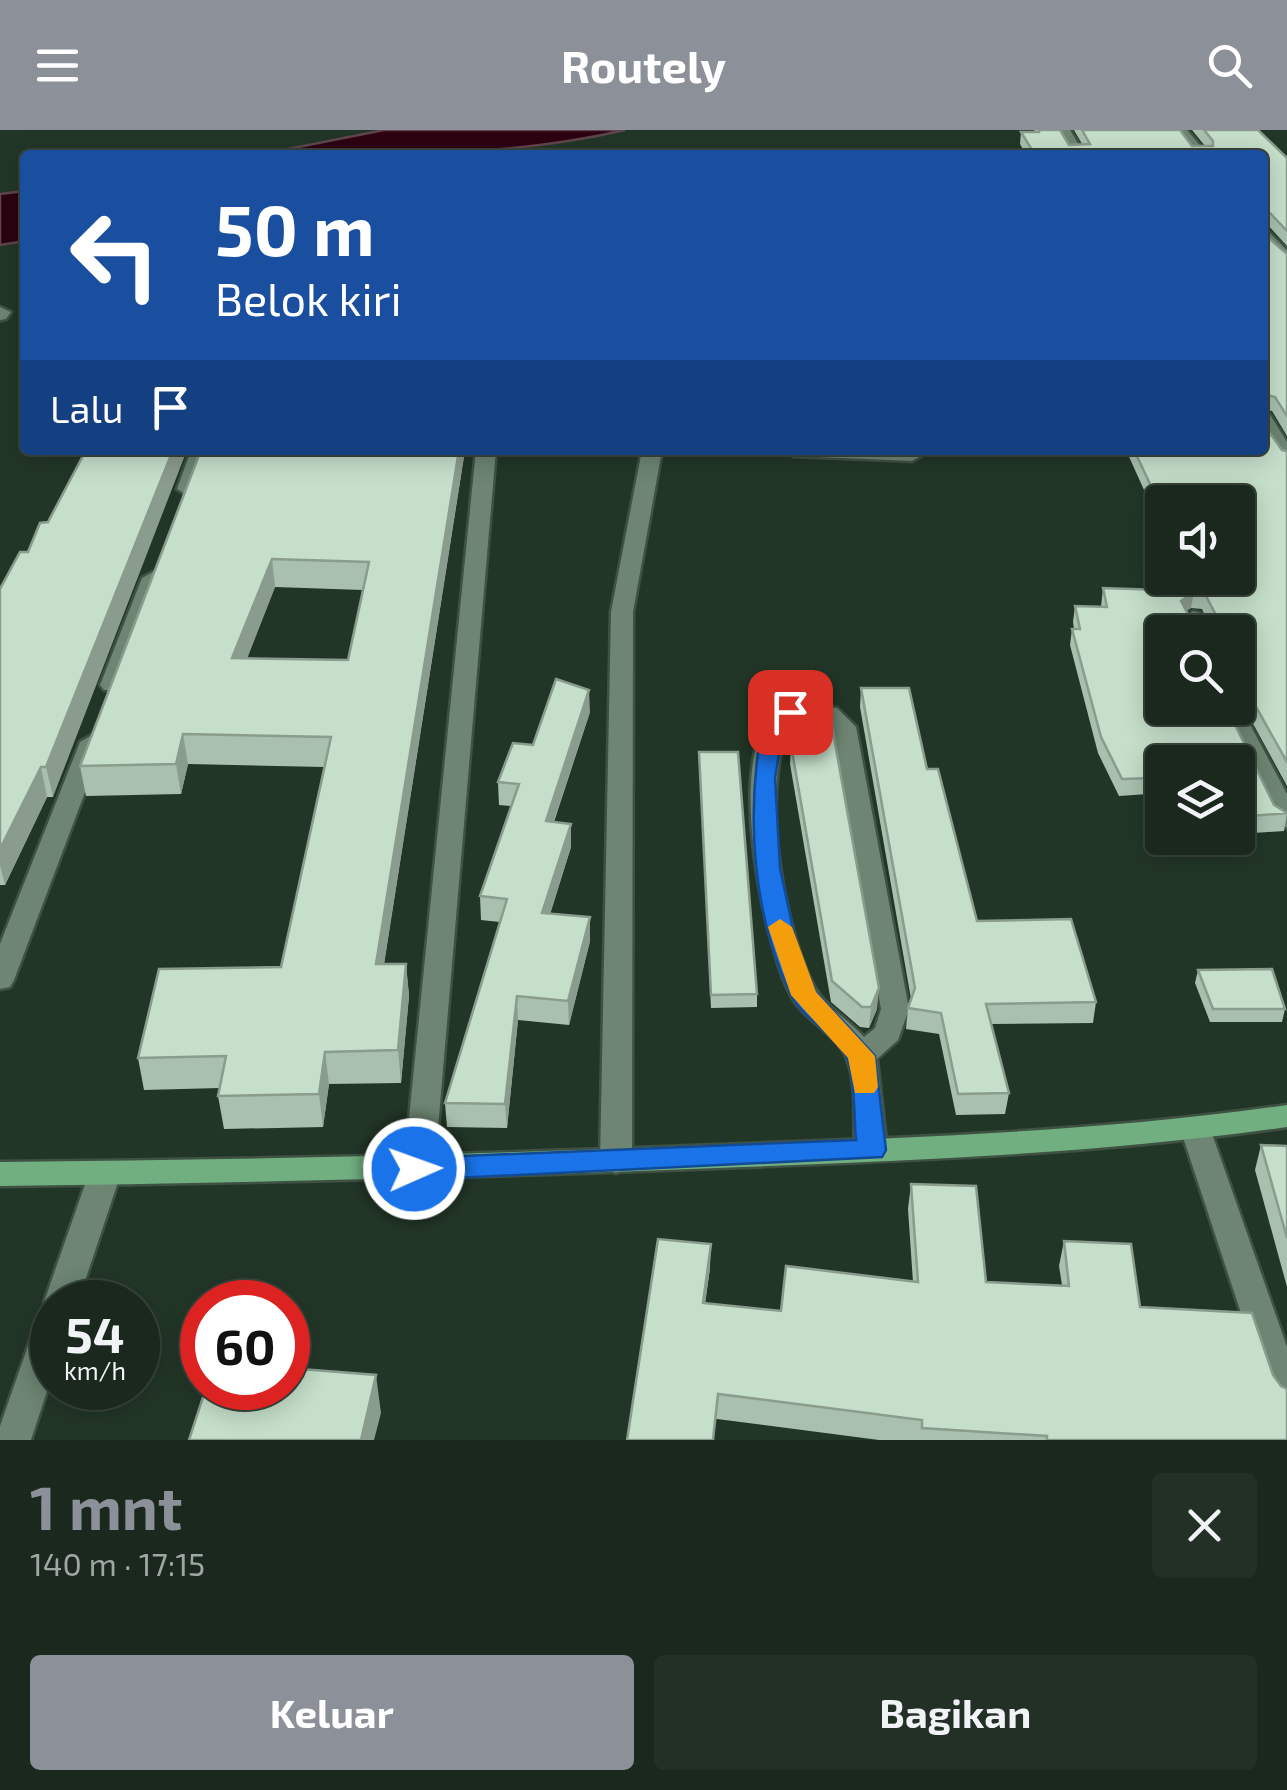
<!DOCTYPE html>
<html lang="id">
<head>
<meta charset="utf-8">
<style>
  :root { --surface:#1a281d; --page:#233026; --text:#f1f3f6; --muted:#9fa6a4; --line:#38443b; --accent:#8c9099 }
  body { margin:0; font-family:"Exo 2",sans-serif; background:var(--page); color:var(--text); height:100vh; display:flex; flex-direction:column; font-size:38px; white-space:nowrap }
  * { box-sizing:border-box; margin:0 }
  p { font-size:32px; color:var(--muted) }
  .icon { flex:none; width:55px; height:55px; fill:none; stroke:currentColor; stroke-width:2; stroke-linecap:round; stroke-linejoin:round }
  .map { position:relative; height:1310px; overflow:hidden }
  .details { display:flex; flex-direction:column; background:var(--surface); flex:1 }
  .details>* { flex:none }
  .banner { position:absolute; left:20px; top:20px; width:1248px; height:305px; border-radius:10px; box-shadow:0 5px 25px #0003,0 0 0 2px var(--line); background:#1a4fa0; color:#fff; overflow:hidden }
  .fabs { position:absolute; left:1145px; top:355px; display:grid; gap:20px }
  .fabs a { display:grid; place-items:center; width:110px; height:110px; border-radius:10px; background:var(--surface); box-shadow:0 5px 25px #0003,0 0 0 2px var(--line); font-size:50px }
  .speed { position:absolute; left:30px; top:1150px; display:flex; gap:20px; font-size:50px; font-weight:700; text-align:center }
  .speed>* { display:grid; place-content:center; width:130px; height:130px; border-radius:50%; background:var(--surface); box-shadow:0 5px 25px #0003,0 0 0 2px var(--line); line-height:1 }
  .speed small { font-size:25px; font-weight:400 }
  .speed .limit { border:15px solid #d22; background:#fff; color:#111 }
  .pin { position:absolute; display:grid; place-items:center; width:85px; height:85px; color:#fff; margin:-42px; border-radius:20px; box-shadow:0 5px 15px #0006 }
  .me { position:absolute; width:110px; margin:-55px; rotate:88deg; stroke-linejoin:round; filter:drop-shadow(0 0 8px #0008) }
  .turn { display:flex; align-items:center; gap:35px; height:210px; padding:0 30px; font-size:45px }
  .turn .icon { width:130px; height:130px; stroke-width:2.5 }
  .turn b { display:block; font-size:70px; line-height:85px }
  .then { display:flex; align-items:center; height:95px; padding:0 30px; background:#0003; gap:20px; font-size:38px }
  .round { display:grid; place-items:center; flex:none; width:105px; height:105px; border-radius:10px; background:var(--page) }
  .overview { display:flex; align-items:center; justify-content:space-between; height:170px; padding:0 30px }
  h1 { font-size:60px; font-weight:700; line-height:75px; color:var(--accent) }
  .cta { display:flex; gap:20px; margin-top:auto; padding:20px 30px }
  .cta a { flex:1; height:115px; border-radius:10px; background:var(--accent); color:#fff; font-size:40px; font-weight:700; line-height:115px; text-align:center }
  .cta a+a { background:var(--page); color:var(--text) }
  header { display:flex; justify-content:space-between; align-items:center; height:130px; padding:0 30px; background:var(--accent); color:#fff; font-size:45px; font-weight:700 }
  .map>svg:first-child { display:block }
</style>
</head>
<body>
<header><svg class="icon" aria-label="menu" viewBox="0 0 24 24"><path d="M4 6h16M4 12h16M4 18h16"/></svg>Routely<svg class="icon" aria-label="search" viewBox="0 0 24 24"><circle cx="10" cy="10" r="6"/><path d="M15 15l6 6"/></svg></header>
<div class="map">
<svg width="1287" height="1310" viewBox="0 0 1287 1310">
  <rect width="100%" height="100%" fill="#223627"/>
  <path fill="#2c0211" stroke="#5f454d" stroke-width="2.5" d="M384,0H625C505,28 382,25 258,25Z
    M25,61V111L0,115V64Z"/>
  <g fill="none" stroke-linecap="round" stroke-linejoin="round">
    <g stroke="#3e5143" stroke-width="5">
      <path id="lane" d="M476,320H496L438,998L425,1047L414,1051L403,1047L398,1039L408,998Z
        M784,320H915L922,325L912,331L794,326Z
        M790,575L837,578L856,597L909,879L898,910L877,929L887,1020L882,1028L871,1031L860,1028L855,1020C853,991 858,957 847,929C838,904 805,891 792,867C765,821 715,593 790,575ZM797,589L823,590L832,599L881,879L875,898L864,907C849,890 827,878 815,858C784,803 754,641 797,589Z"/>
    </g>
    <g stroke="#3e5143" stroke-width="5">
      <path id="street" d="M1056,0H1070L1085,25H1071Z
        M1173,0H1187L1208,25H1193Z
        M1262,95L1287,120V135L1262,111Z
        M0,177L11,182L6,189L0,190Z
        M1262,281L1269,283L1287,312V333L1280,331L1262,303Z
        M191,320H211L197,359L187,365L177,359Z
        M642,320H662L633,482L632,1031L627,1039L616,1043L605,1039L600,1031L611,482Z
        M153,442L164,448L124,555L120,560H104L100,555L142,448Z
        M1193,481L1201,483L1210,502H1188L1182,488Z
        M1238,572L1287,664V698L1274,690L1220,578H1238Z
        M92,605L104,612L14,850L10,857L0,859V814L80,612Z
        M1196,990L1207,993L1211,1001L1287,1217V1283L1275,1278L1269,1268L1181,1001L1185,993Z
        M105,1031L116,1035L121,1043L78,1172H52V1246L31,1310H0V1296L35,1196L40,1186L52,1182L44,1172L89,1043L94,1035Z"/>
    </g>
    <g stroke="#3e5143" stroke-width="5">
      <path id="primary" d="M1287,975V997C1106,1023 925,1030 743,1037C495,1047 248,1053 0,1056V1032C248,1030 495,1024 743,1014C925,1007 1106,1001 1287,975Z"/>
    </g>
    <use href="#lane" fill="#6d8572" fill-rule="evenodd"/>
    <use href="#street" fill="#6d8572" fill-rule="evenodd"/>
    <use href="#primary" fill="#71ae80" fill-rule="evenodd"/>
  </g>
  <path fill="#a9c0ae" fill-rule="evenodd" d="M1034,0H1060L1069,15L1082,14L1074,0H1180L1192,16H1205L1192,0H1258L1287,28V116L1265,92H1262V25H1026L1020,14L1021,2H1035Z
    M1262,102L1287,124V306L1272,281L1262,279Z
    M201,320H465L384,834H406L409,866L401,953L329,954L323,997L224,999L218,966L220,958L144,960L138,928L281,837L324,637L188,634L181,664L86,666L80,636ZM275,457L363,460L348,530L247,528Z
    M1126,320L1287,321V656L1239,568L1238,570V502H1162L1274,675L1287,683L1284,701L1238,704V632H1162V690L1148,664L1119,666L1098,623L1070,515L1072,499H1074L1073,492L1075,476L1101,477L1103,458L1207,461L1199,448H1238V372H1162V384L1155,371H1149ZM1191,478L1202,479L1206,488L1191,490L1186,481Z
    M48,392L53,667H47L5,755H0V459Z
    M861,558L927,639L977,791L1096,872L1093,893L991,894L1009,963L1005,984L956,985L939,904L906,899L908,878L911,869L860,577Z
    M590,582L554,692L571,694V717L550,784L590,787V811L569,895L518,890L507,998L447,997L445,973L500,792L481,790L480,766L511,676L499,675L498,652Z
    M794,591L877,879L869,898L860,897L831,872L790,634L791,615H793Z
    M699,622L757,864V877L711,878Z
    M1198,840L1285,879L1282,892H1210L1195,853Z
    M1261,1015L1287,1016V1157L1255,1040Z
    M911,1054L986,1152L1062,1155L1059,1136L1064,1111L1140,1177L1287,1310H879L717,1289L627,1310L710,1138L705,1173L781,1181L913,1152L908,1079Z"/>
  <path fill="#8a9c8d" d="M173,320H187L53,667L46,637Z
    M459,320H465L379,866L376,834Z
    M272,429L275,457L236,557L232,528Z
    M1194,462L1191,478L1178,487L1181,471Z
    M589,560L590,582L546,714V691Z
    M183,604L188,634L181,664L176,634Z
    M41,637L47,667L5,755L0,735V719Z
    M571,694V717L543,807L542,783Z
    M590,787V811L569,895L568,871Z
    M406,834L409,866L401,953L398,920Z
    M879,858L877,879L869,898L871,877Z
    M517,866L518,890L507,998L505,974Z
    M325,922L329,954L323,997L319,964Z
    M711,1114L710,1138L702,1198L703,1173Z
    M376,1245L381,1283L374,1310H361Z"/>
  <path fill="#c5dfca" stroke="#8a9c8d" stroke-width="2.5" fill-rule="evenodd" d="M1039,0H1060L1069,15L1090,14L1082,0H1180L1192,16H1213V11L1204,0H1258L1287,28V101L1267,80H1262V25H1035L1021,2H1039Z
    M1262,102L1287,124V286L1275,267L1262,264Z
    M1262,292L1282,320L1287,321V632L1242,552L1238,558V502H1162V578H1227L1274,675L1287,683L1238,687V632H1162V668L1151,648L1122,649L1101,607L1072,499H1080L1075,476L1107,477L1103,458L1220,462L1211,448H1238V372H1167L1158,356H1151L1134,320H1262ZM1194,462L1205,464L1217,487L1191,490L1181,471Z
    M86,320H173L46,637H41L0,719V459L20,422H28L40,393L48,392Z
    M201,320H459L376,834H406L398,920L325,922L319,964L218,966L226,926L138,928L159,839L281,837L331,607L183,604L176,634L80,636ZM272,429L369,432L348,530L232,528Z
    M556,549L589,560L546,691L571,694L542,783L590,787L568,871L517,866L505,974L445,973L507,769L480,766L519,654L498,652L513,613L533,615Z
    M861,558H909L927,639H938L977,791L1071,789L1096,872L986,874L1009,963L958,964L941,883L908,878L915,858Z
    M794,591H831L879,858L871,877H862L832,851L791,615H795Z
    M699,622H738L757,864L711,865Z
    M1272,839L1285,879H1213L1198,840Z
    M1261,1015L1287,1016V1108Z
    M911,1054L976,1056L986,1152L1069,1156L1064,1111L1131,1114L1140,1177L1252,1183L1273,1245L1281,1256L1287,1259V1310H1047V1306L922,1298V1290L718,1264L713,1310H627L658,1109L711,1114L703,1173L781,1181L786,1136L918,1152Z
    M288,1238L376,1245L361,1310H189L206,1258H288Z"/>
  <path fill="#1a73e8" stroke="#114b97" stroke-width="2.5" d="M790,575L801,582L783,600L775,648L780,738L797,818L815,861L875,926L886,1020L882,1027L414,1050L404,1046L399,1039L404,1032L414,1028L856,1010C854,991 855,941 846,926C832,902 802,888 790,863C752,782 746,684 762,598Z"/>
  <path fill="#f59e0b" d="M780,789L792,797L816,862L875,926L878,957L874,963H855L848,928L791,865L768,797Z"/>
</svg>
<div class="fabs">
<a><svg class="icon" aria-label="sound" viewBox="0 0 24 24"><path d="M4 9h4l5-4v14l-5-4H4zM17 9q2 3 0 6"/></svg></a>
<a><svg class="icon" aria-label="search" viewBox="0 0 24 24"><circle cx="10" cy="10" r="6"/><path d="M15 15l6 6"/></svg></a>
<a><svg class="icon" aria-label="layers" viewBox="0 0 24 24"><path d="M12 4l9 5-9 5-9-5zM3 14l9 5 9-5"/></svg></a>
</div>
<div class="speed"><div>54<small>km/h</small></div><div class="limit">60</div></div>
<div class="pin" style="left:790px;top:582px;background:#d93025"><svg class="icon" aria-label="arrive" viewBox="0 0 24 24"><path d="M6 21V4h12l-3 4 3 4H6"/></svg></div>
<svg class="me" style="left:414px;top:1039px" viewBox="-20 -20 40 40"><circle r="17" fill="#1a73e8" stroke="#fff" stroke-width="3"/><path d="M0-11L8 9 0 5-8 9z" fill="#fff"/></svg>
<div class="banner">
<div class="turn"><svg class="icon" aria-label="left" viewBox="0 0 24 24"><path d="M17 20v-9H6M10 6l-5 5 5 5"/></svg><div><b>50 m</b>Belok kiri</div></div>
<div class="then">Lalu<svg class="icon" aria-label="arrive" viewBox="0 0 24 24"><path d="M6 21V4h12l-3 4 3 4H6"/></svg></div>
</div>
</div>
<section class="details">
<div class="overview"><div><h1>1 mnt</h1><p>140 m · 17:15</p></div><a class="round"><svg class="icon" aria-label="close" viewBox="0 0 24 24"><path d="M6 6l12 12M18 6L6 18"/></svg></a></div>
<div class="cta"><a>Keluar</a><a>Bagikan</a></div>
</section>
</body>
</html>
